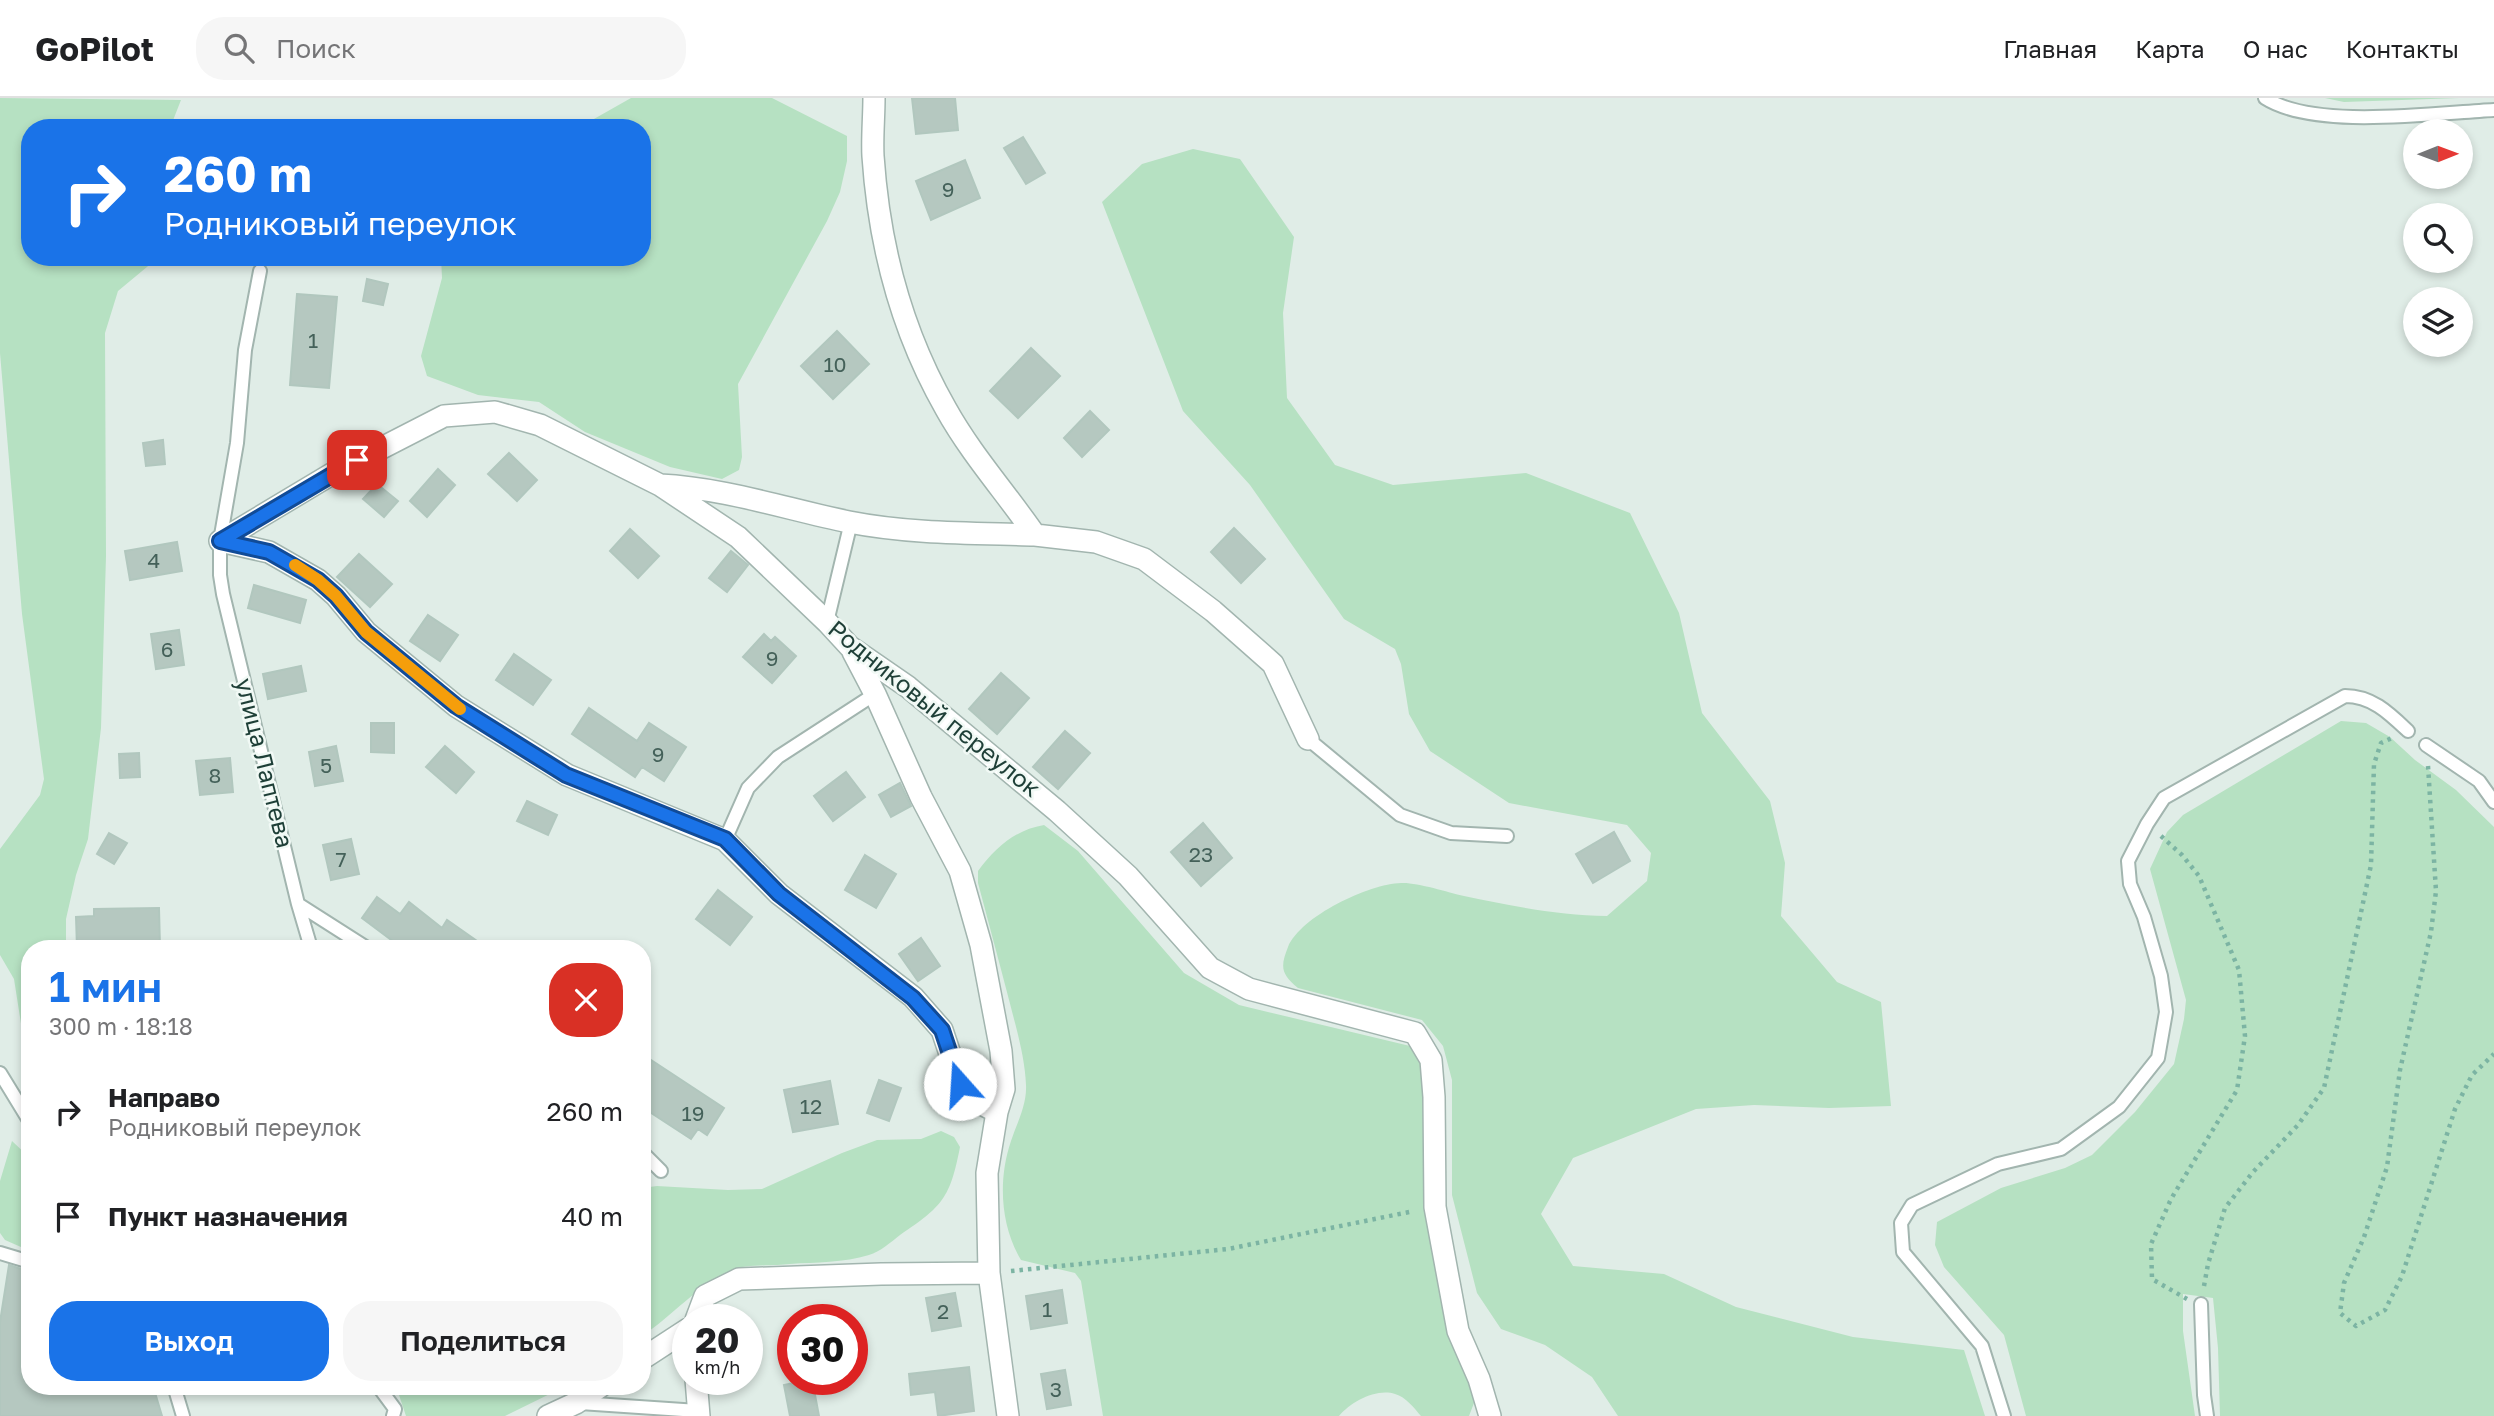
<!DOCTYPE html>
<html lang="ru">
<head>
<meta charset="utf-8">
<style>
  :root { --surface:#fff; --page:#f6f6f6; --text:#202124; --muted:#757577; --line:#e0e0e0; --accent:#1a73e8 }
  body { margin:0; font-family:"Golos Text",sans-serif; background:var(--page); color:var(--text); height:100vh; display:flex; flex-direction:column; font-size:26px; white-space:nowrap }
  * { box-sizing:border-box; margin:0 }
  p { font-size:23px; color:var(--muted) }
  .icon { flex:none; width:38px; height:38px; fill:none; stroke:currentColor; stroke-width:2; stroke-linecap:round; stroke-linejoin:round }
  .map { position:relative; flex:1; overflow:hidden }
  .panel { position:absolute; left:21px; top:842px; width:630px; height:455px; display:flex; flex-direction:column; background:var(--surface); border-radius:28px; box-shadow:0 4px 10px #0003 }
  .panel>* { flex:none }
  .banner { position:absolute; left:21px; top:21px; width:630px; height:147px; border-radius:28px; box-shadow:0 4px 10px #0003; background:#1a73e8; color:#fff; overflow:hidden }
  .needle { width:46px; rotate:89deg }
  .controls { position:absolute; left:2403px; top:21px; display:grid; gap:14px }
  .controls a { display:grid; place-items:center; width:70px; height:70px; border-radius:50%; background:var(--surface); box-shadow:0 4px 10px #0003; font-size:35px }
  .speed { position:absolute; left:672px; top:1206px; display:flex; gap:14px; font-size:35px; font-weight:700; text-align:center }
  .speed>* { display:grid; place-content:center; width:91px; height:91px; border-radius:50%; background:var(--surface); box-shadow:0 4px 10px #0003; line-height:1 }
  .speed small { font-size:18px; font-weight:400 }
  .speed .limit { border:10px solid #d22; background:#fff; color:#111 }
  .pin { position:absolute; display:grid; place-items:center; width:60px; height:60px; color:#fff; margin:-30px; border-radius:14px; box-shadow:0 4px 10px #0006 }
  .me { position:absolute; width:77px; margin:-38px; rotate:341deg; stroke-linejoin:round; filter:drop-shadow(0 0 5px #0008) }
  .turn { display:flex; align-items:center; gap:24px; height:147px; padding:0 28px; font-size:32px }
  .turn .icon { width:91px; height:91px; stroke-width:2.5 }
  .turn b { display:block; font-size:49px; line-height:60px }
  .round { display:grid; place-items:center; flex:none; width:74px; height:74px; border-radius:28px; background:var(--page) }
  .headline { display:flex; align-items:center; justify-content:space-between; height:119px; padding:0 28px }
  h1 { font-size:42px; font-weight:600; line-height:52px; color:var(--accent) }
  .cta { display:flex; gap:14px; margin-top:auto; padding:14px 28px }
  .cta a { flex:1; height:80px; border-radius:28px; background:var(--accent); color:#fff; font-size:28px; font-weight:600; line-height:80px; text-align:center }
  .cta a+a { background:var(--page); color:var(--text) }
  ul { padding:0; list-style:none }
  li { display:flex; align-items:center; gap:21px; height:105px; padding:0 28px }
  li div { flex:1 }
  li b { display:block; font-size:26px }
  li em { font-style:normal }
  header { display:flex; align-items:center; gap:42px; box-sizing:border-box; height:98px; padding:0 35px; background:var(--surface); border-bottom:2px solid var(--line) }
  header strong { font-size:33px }
  nav { display:flex; gap:38px; margin-inline-start:auto; font-size:24px }
  .search { width:490px; height:63px; background:var(--page); display:flex; align-items:center; gap:18px; box-sizing:border-box; padding:0 24px; border-radius:28px; color:var(--muted); font-size:26px }
  .map>svg:first-child { display:block }
</style>
</head>
<body>
<header>
<strong>GoPilot</strong>
<div class="search"><svg class="icon" aria-label="search" viewBox="0 0 24 24"><circle cx="10" cy="10" r="6"/><path d="M15 15l6 6"/></svg>Поиск</div>
<nav><a>Главная</a><a>Карта</a><a>О нас</a><a>Контакты</a></nav>
</header>
<div class="map">
<svg width="2494" height="1318" viewBox="0 0 2494 1318">
  <rect width="100%" height="100%" fill="#e0ede7"/>
  <path fill="#b6e1c2" d="M0,0L181,2L170,30H30V159H159L118,193L105,235L106,458L101,630L88,741L76,777L66,821V850H30V947L22,932L14,881L0,857V751L40,697L44,681L22,516L0,255Z
    M631,0H772L847,38V63L840,94L827,123L738,286L742,359L739,372L722,381L670,369L585,334L539,304L478,297L427,278L421,258L442,180L441,159H642V30H578Z
    M2325,0H2459L2344,4Z
    M1193,51L1240,61L1294,139L1283,215L1287,300L1335,367L1393,387L1526,375L1630,415L1679,515L1702,615L1770,703L1785,765L1781,818L1837,884L1881,904L1891,1008L1829,1010L1754,1007L1696,1011L1573,1060L1541,1116L1573,1168L1664,1176L1736,1209L1853,1239L1964,1252L1985,1318H1618L1592,1279L1545,1247L1501,1231L1477,1195L1452,1097V982L1443,948L1422,922L1298,890C1281,876 1280,869 1288,849C1301,818 1369,786 1401,785C1416,784 1447,794 1464,798C1511,808 1558,817 1607,818L1647,783L1651,755L1627,727L1509,705L1430,653L1409,616L1401,566L1395,551L1344,521L1250,387L1183,313L1102,104L1142,66Z
    M2341,623L2366,625L2390,639L2415,662L2456,692L2494,729V1318H2220L2218,1250L2213,1200L2183,1196V1233L2195,1318H2026L2004,1237L1944,1169L1935,1147L1937,1124L2001,1090L2065,1070L2092,1057L2135,1014L2174,966L2184,921L2186,902L2150,771L2167,734L2183,717Z
    M1044,727L1078,753L1184,875L1239,907L1410,948L1421,965L1474,1305L1469,1318H1421C1414,1310 1406,1299 1395,1296C1376,1290 1351,1304 1339,1318H1103L1081,1183L1075,1175L1021,1162C1000,1127 998,1081 1011,1043C1017,1025 1027,1007 1026,987C1025,958 1015,926 1008,898C998,860 988,822 978,785V773C996,749 1015,732 1044,727Z
    M941,1033L954,1039L960,1049C950,1100 943,1108 900,1137C891,1144 880,1154 869,1157C844,1165 815,1164 790,1166C774,1168 745,1166 732,1172C696,1188 674,1217 642,1238V1090L657,1088L728,1092L762,1091L842,1055L877,1042L921,1041Z
    M12,1043L30,1060V1153L5,1142L0,1135V1083Z
    M399,1288H566L505,1318H406L397,1291Z"/>
  <path fill="#b5c8c0" stroke="#b1c7be" stroke-width="2" d="M912,0H955L958,32L916,36Z
    M1023,39L1045,75L1026,86L1004,50Z
    M965,62L980,100L931,122L916,83Z
    M367,181L388,186L383,207L363,203Z
    M297,196L337,199L329,290L290,287Z
    M837,233L869,266L833,301L801,268Z
    M1031,250L1060,278L1018,320L990,293Z
    M1090,313L1109,332L1082,359L1064,340Z
    M163,342L165,366L146,368L143,345Z
    M509,355L537,382L517,403L488,376Z
    M438,371L455,387L427,419L410,403Z
    M377,386L398,403L384,419L363,401Z
    M1234,430L1265,461L1241,485L1211,454Z
    M630,431L659,458L638,480L610,453Z
    M177,444L182,473L130,482L125,453Z
    M731,453L748,467L727,494L709,480Z
    M359,456L392,486L370,509L337,479Z
    M254,487L306,502L300,525L248,510Z
    M428,517L458,537L440,563L410,543Z
    M179,532L184,567L156,571L151,536Z
    M764,536L771,543L775,539L796,558L772,585L743,559Z
    M514,556L551,582L533,607L496,582Z
    M301,568L306,593L268,601L263,576Z
    M1001,575L1029,600L997,636L969,611Z
    M589,610L637,643L649,625L686,649L664,683L642,669L635,679L572,636Z
    M371,625H394V655L371,654Z
    M1065,633L1090,655L1058,691L1033,669Z
    M336,648L343,683L315,688L309,654Z
    M445,648L474,674L456,695L426,669Z
    M139,655L140,679L120,680L119,656Z
    M230,660L233,694L200,697L196,663Z
    M846,674L865,699L833,723L814,698Z
    M900,685L911,708L891,719L879,697Z
    M527,703L557,717L548,737L517,723Z
    M1203,725L1232,760L1201,788L1171,754Z
    M1614,734L1630,763L1593,785L1576,756Z
    M109,735L127,745L114,766L97,756Z
    M351,741L359,776L331,782L323,747Z
    M865,757L896,776L876,810L845,792Z
    M718,792L752,819L730,847L696,821Z
    M377,799L400,816L409,804L442,830L447,822L487,850H402L362,820Z
    M159,810L160,850H77L76,819L94,818V811Z
    M921,840L940,868L918,883L899,856Z
    M642,956L724,1010L707,1037L698,1031L691,1041L642,1009Z
    M879,982L901,990L889,1023L867,1015Z
    M830,983L838,1026L793,1034L784,992Z
    M9,1167L30,1174V1288H153L162,1318H0V1224Z
    M1062,1192L1067,1225L1031,1231L1026,1198Z
    M955,1195L961,1228L932,1233L926,1200Z
    M969,1269L974,1313L938,1318L935,1294L911,1297L909,1276Z
    M1065,1272L1071,1307L1047,1311L1041,1276Z
    M812,1281L819,1318H790L784,1287Z"/>
  <g fill="none" stroke-linecap="round" stroke-linejoin="round">
    <g stroke="#a2b5af" stroke-width="16">
      <path id="lane" d="M2265,0C2315,32 2434,15 2494,12
        M260,173L245,252L237,345L220,443V477L223,496L298,806L367,850
        M827,524L851,424
        M1308,641L1400,717L1451,735L1507,738
        M2426,647L2479,683L2494,704
        M725,742L748,690L778,659L875,596
        M298,806L311,850
        M0,975L30,1024
        M642,1054L661,1073
        M0,1155L30,1164
        M2201,1206L2204,1297L2207,1318
        M174,1288L183,1318
        M378,1288L395,1311L393,1318
        M580,1305L698,1313
        M2004,1318L1982,1248L1903,1154L1901,1125L1912,1107L1998,1066L2061,1051L2119,1009L2158,960L2166,914L2161,878L2144,819L2130,786L2128,763L2147,726L2164,700L2345,598C2372,598 2389,615 2408,633"/>
    </g>
    <g stroke="#a2b5af" stroke-width="24">
      <path id="street" d="M874,0C874,19 872,39 873,58C879,147 902,234 946,311C971,356 1006,395 1035,437L1096,444L1144,461L1213,513L1273,566L1308,641
        M660,387C724,390 786,411 849,424C910,436 973,435 1035,437
        M220,443L335,374L444,318L495,314L540,327L660,387L738,439L827,524L850,549L908,589L1057,713L1128,778L1210,870L1249,891L1415,935L1431,962L1434,999L1435,1109L1458,1233L1479,1281L1490,1318
        M220,443L269,454L318,482L336,498L366,534L456,608L567,677L725,742L779,796L913,899L942,932L960,986L976,1003L997,1014L987,1075L989,1175L1008,1318
        M853,554L875,596L921,699L960,773L981,847L1001,953L1004,991L997,1014
        M696,1222L705,1198L739,1181L881,1176L989,1175
        M642,1261L688,1231
        M696,1281L699,1318
        M548,1318L576,1305L601,1288"/>
    </g>
    <path stroke="#7cb4a3" stroke-width="4.5" stroke-dasharray="3.5 5" stroke-linecap="butt" d="M2428,668L2436,793L2431,834L2400,972L2387,1069L2364,1139L2344,1185L2340,1215L2356,1228L2385,1212L2402,1178L2455,1011L2472,977L2494,956
      M2161,738L2182,757L2199,778L2239,872L2245,938L2237,992L2171,1101L2151,1146L2152,1181L2187,1201
      M1011,1173L1228,1151L1414,1113
      M2204,1188L2208,1166L2225,1110L2253,1074L2298,1027L2324,990L2371,767L2374,666L2381,645L2392,640"/>
    <use href="#lane" stroke="#fff" stroke-width="12"/>
    <use href="#street" stroke="#fff" stroke-width="21"/>
  </g>
  <g fill="none" stroke-linecap="round" stroke-linejoin="round">
    <g stroke="#114b97" stroke-width="18">
      <path id="route" d="M357,362L220,443L269,454L318,482L336,498L366,534L456,608L566,677L725,741L779,796L913,900L942,932L960,986"/>
    </g>
    <use href="#route" stroke="#1a73e8" stroke-width="12"/>
    <path stroke="#f59e0b" stroke-width="12" d="M295,467L318,482L336,498L366,534L460,611"/>
  </g>
  <g text-anchor="middle" stroke-width="5" stroke-linejoin="round" paint-order="stroke">
    <g font-size="21" fill="#446159">
      <text x="948" y="99">9</text>
      <text x="313" y="250">1</text>
      <text x="835" y="274">10</text>
      <text x="154" y="470">4</text>
      <text x="167" y="559">6</text>
      <text x="772" y="568">9</text>
      <text x="658" y="664">9</text>
      <text x="326" y="675">5</text>
      <text x="215" y="685">8</text>
      <text x="1201" y="764">23</text>
      <text x="341" y="769">7</text>
      <text x="811" y="1016">12</text>
      <text x="693" y="1023">19</text>
      <text x="1047" y="1219">1</text>
      <text x="943" y="1221">2</text>
      <text x="1056" y="1299">3</text>
    </g>
    <g font-size="24" fill="#1e3f37" stroke="#f1f9f5">
      <text transform="translate(934 611) rotate(39)" y="8">Родниковый переулок</text>
      <text transform="translate(264 665) rotate(76)" y="8">улица Лаптева</text>
    </g>
  </g>
</svg>
<div class="controls">
<a><svg class="needle" viewBox="-14 -14 28 28"><path d="M0-13l5 13h-10z" fill="#e53935"/><path d="M0 13l5-13h-10z" fill="#757577"/></svg></a>
<a><svg class="icon" aria-label="search" viewBox="0 0 24 24"><circle cx="10" cy="10" r="6"/><path d="M15 15l6 6"/></svg></a>
<a><svg class="icon" aria-label="layers" viewBox="0 0 24 24"><path d="M12 4l9 5-9 5-9-5zM3 14l9 5 9-5"/></svg></a>
</div>
<div class="speed"><div>20<small>km/h</small></div><div class="limit">30</div></div>
<div class="pin" style="left:357px;top:362px;background:#d93025"><svg class="icon" aria-label="arrive" viewBox="0 0 24 24"><path d="M6 21V4h12l-3 4 3 4H6"/></svg></div>
<svg class="me" style="left:960px;top:986px" viewBox="-20 -20 40 40"><circle r="19" fill="#fff"/><path d="M0-13L10 11 0 6-10 11z" fill="#1a73e8"/></svg>
<div class="banner">
<div class="turn"><svg class="icon" aria-label="right" viewBox="0 0 24 24"><path d="M7 20v-9h11M14 6l5 5-5 5"/></svg><div><b>260 m</b>Родниковый переулок</div></div>
</div>
<section class="panel">
<div class="headline"><div><h1>1 мин</h1><p>300 m · 18:18</p></div><a class="round" style="background:#d93025;color:#fff"><svg class="icon" aria-label="close" viewBox="0 0 24 24"><path d="M6 6l12 12M18 6L6 18"/></svg></a></div>
<ul>
<li><svg class="icon" aria-label="right" viewBox="0 0 24 24"><path d="M7 20v-9h11M14 6l5 5-5 5"/></svg><div><b>Направо</b><p>Родниковый переулок</p></div><em>260 m</em></li>
<li><svg class="icon" aria-label="arrive" viewBox="0 0 24 24"><path d="M6 21V4h12l-3 4 3 4H6"/></svg><div><b>Пункт назначения</b></div><em>40 m</em></li>
</ul>
<div class="cta"><a>Выход</a><a>Поделиться</a></div>
</section>
</div>
</body>
</html>
